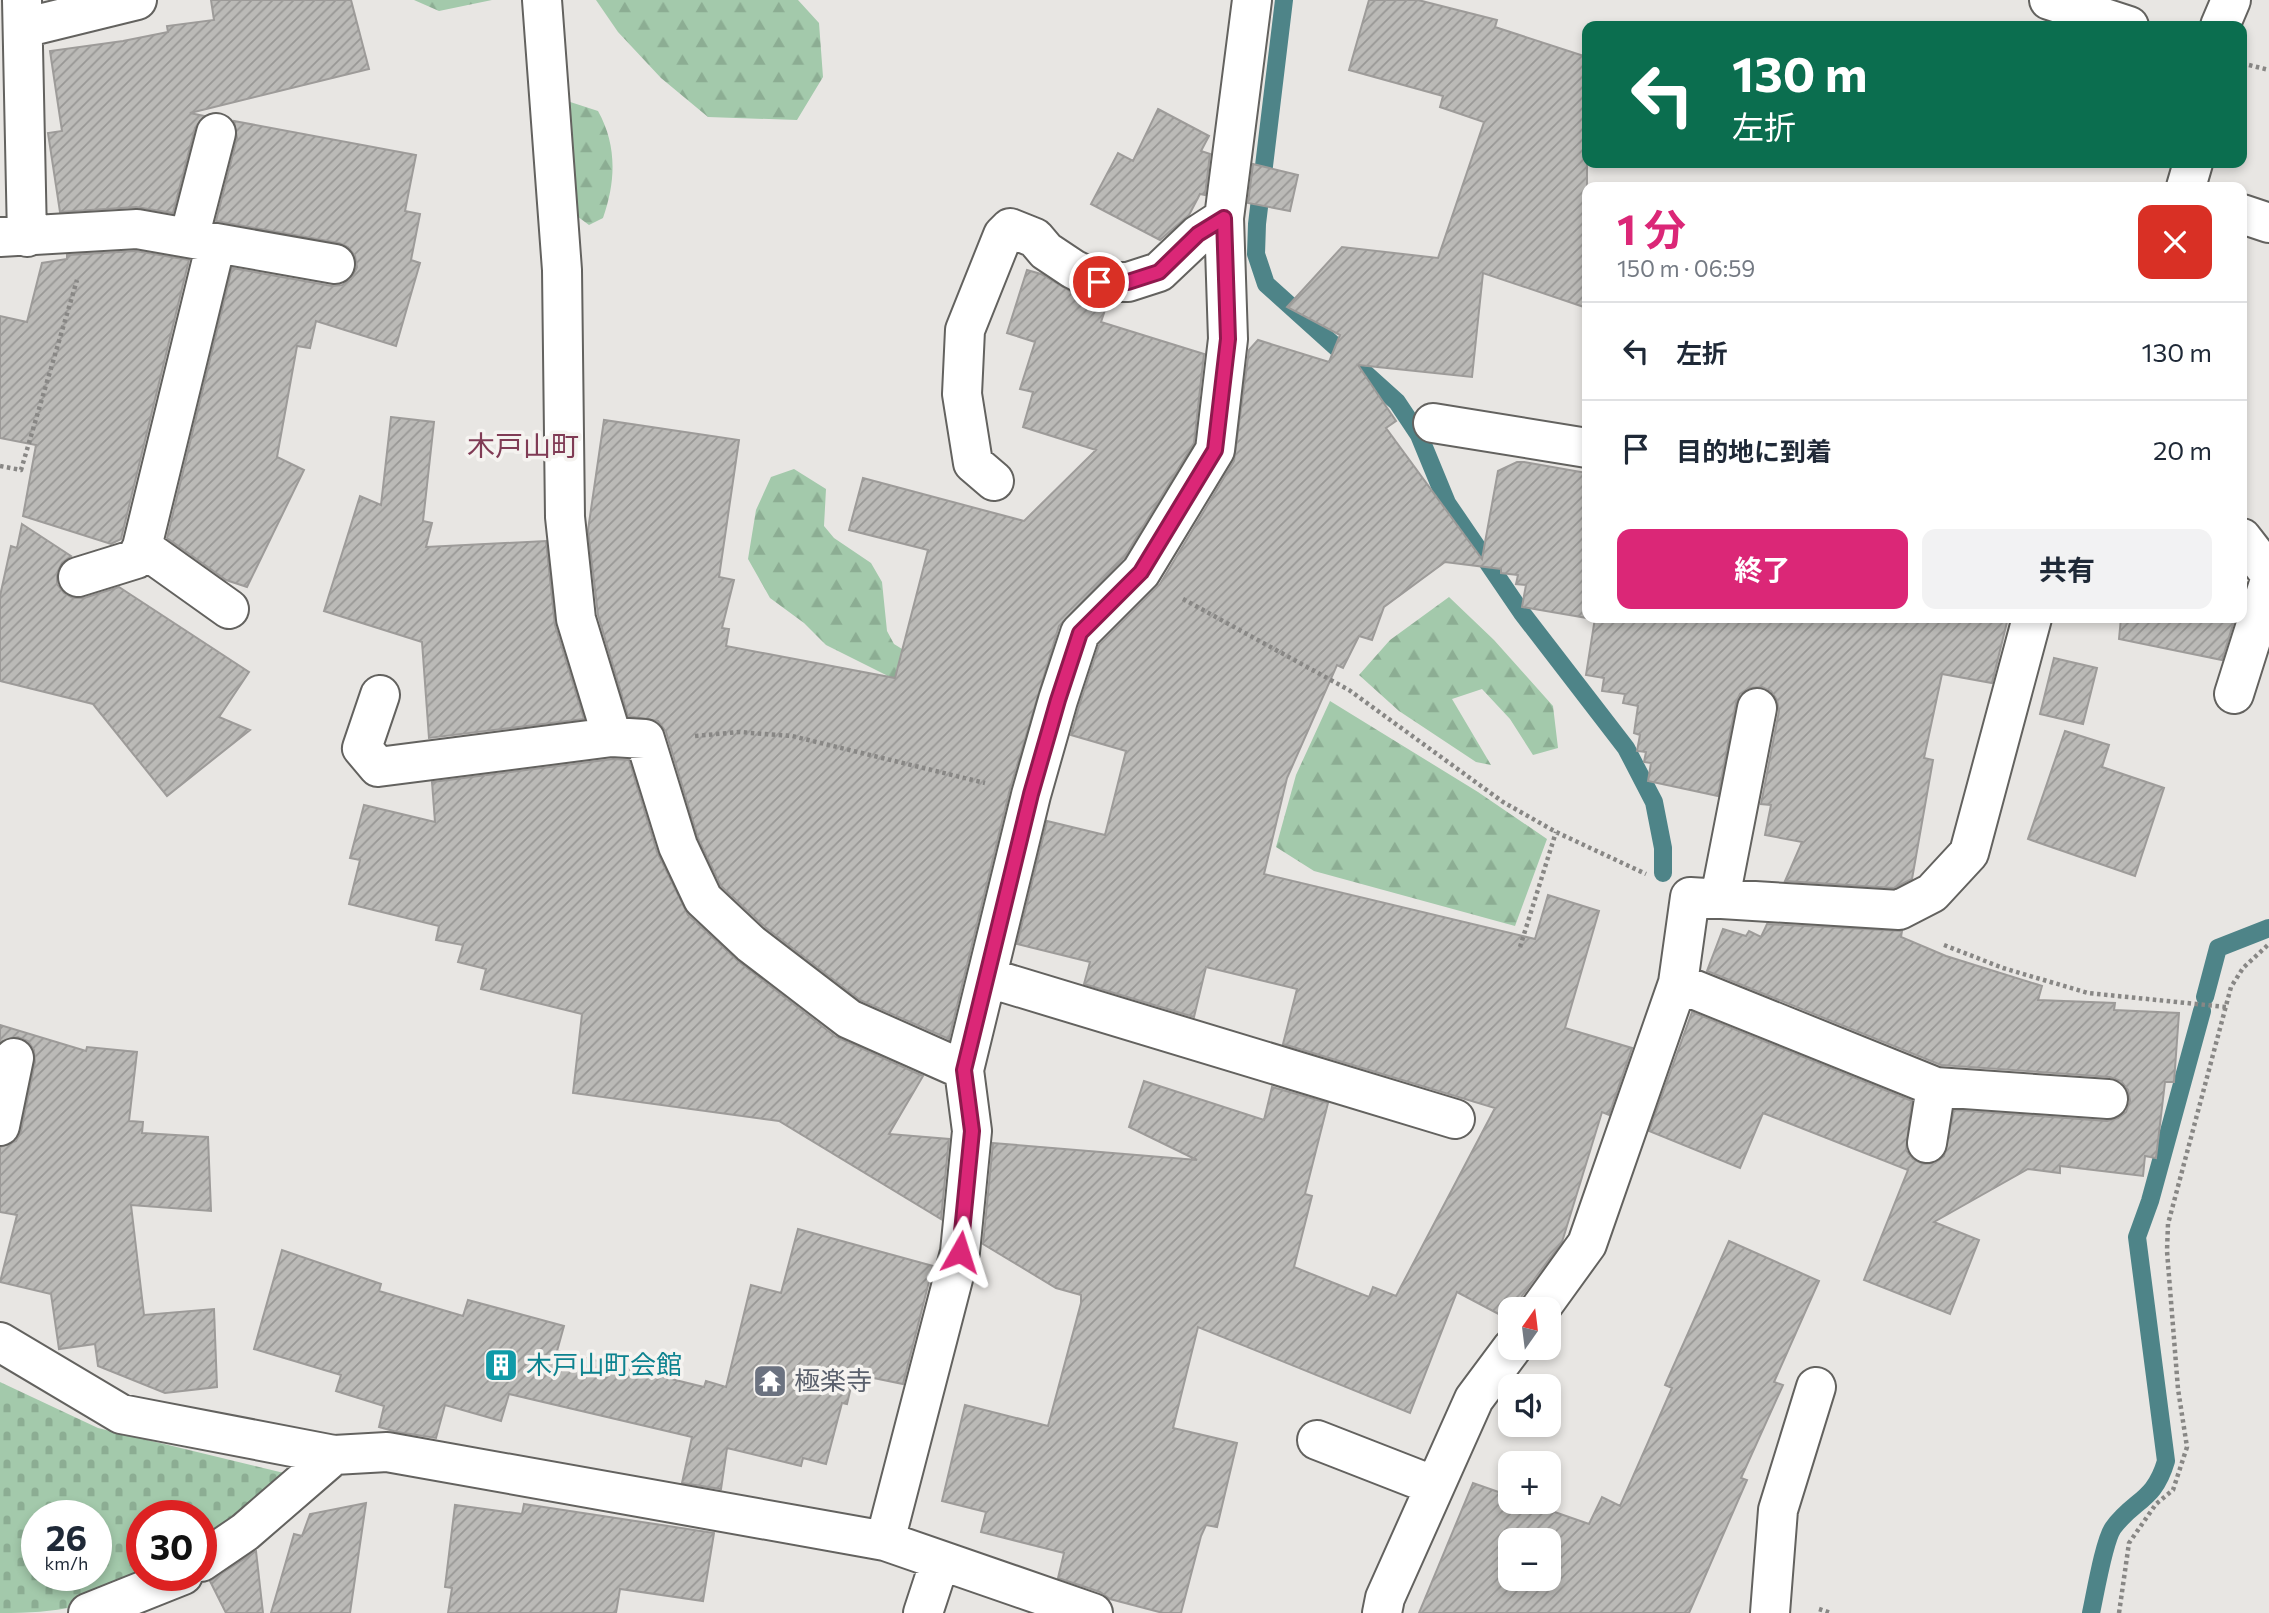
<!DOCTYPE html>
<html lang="ja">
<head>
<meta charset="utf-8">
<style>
  :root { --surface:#fff; --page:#f2f2f3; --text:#1f2937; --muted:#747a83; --line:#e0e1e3; --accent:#db2777 }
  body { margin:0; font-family:Commissioner,"Noto Sans JP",sans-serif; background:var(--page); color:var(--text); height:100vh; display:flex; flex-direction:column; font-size:26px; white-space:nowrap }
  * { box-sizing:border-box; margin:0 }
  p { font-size:23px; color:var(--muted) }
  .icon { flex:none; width:38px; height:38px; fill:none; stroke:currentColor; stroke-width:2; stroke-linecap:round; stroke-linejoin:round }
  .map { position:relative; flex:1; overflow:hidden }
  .panel { position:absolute; left:1582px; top:182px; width:665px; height:441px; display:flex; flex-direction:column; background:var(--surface); border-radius:14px; box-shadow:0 4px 10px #0003 }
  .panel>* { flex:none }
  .banner { position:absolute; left:1582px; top:21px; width:665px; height:147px; border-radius:14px; box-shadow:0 4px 10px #0003; background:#0b6e4f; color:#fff; overflow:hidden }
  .needle { width:46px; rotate:14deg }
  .controls { position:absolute; left:1498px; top:1297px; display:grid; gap:14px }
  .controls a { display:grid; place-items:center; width:63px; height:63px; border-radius:14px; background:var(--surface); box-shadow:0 4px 10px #0003; font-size:35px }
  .speed { position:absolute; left:21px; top:1500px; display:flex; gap:14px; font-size:35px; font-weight:700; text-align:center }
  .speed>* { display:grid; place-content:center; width:91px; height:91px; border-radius:50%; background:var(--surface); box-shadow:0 4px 10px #0003; line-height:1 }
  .speed small { font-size:18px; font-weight:400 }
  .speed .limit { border:10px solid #d22; background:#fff; color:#111 }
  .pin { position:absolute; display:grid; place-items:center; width:60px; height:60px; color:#fff; margin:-30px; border:4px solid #fff; border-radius:50%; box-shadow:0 2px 7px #0007 }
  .me { position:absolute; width:77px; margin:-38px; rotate:6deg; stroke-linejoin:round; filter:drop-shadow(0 0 5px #0008) }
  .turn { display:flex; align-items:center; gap:24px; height:147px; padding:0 35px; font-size:32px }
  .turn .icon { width:91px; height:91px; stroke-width:2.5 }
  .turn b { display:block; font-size:49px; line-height:60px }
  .round { display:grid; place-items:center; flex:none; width:74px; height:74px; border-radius:14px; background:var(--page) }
  .head { display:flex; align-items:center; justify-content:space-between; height:119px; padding:0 35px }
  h1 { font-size:42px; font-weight:700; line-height:52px; color:var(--accent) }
  .cta { display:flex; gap:14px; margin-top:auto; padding:14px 35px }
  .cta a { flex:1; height:80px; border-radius:14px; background:var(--accent); color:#fff; font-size:28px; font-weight:700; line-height:80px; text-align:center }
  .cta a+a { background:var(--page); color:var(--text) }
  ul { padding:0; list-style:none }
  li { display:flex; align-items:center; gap:21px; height:98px; padding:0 35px; border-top:2px solid var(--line) }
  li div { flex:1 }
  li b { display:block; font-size:26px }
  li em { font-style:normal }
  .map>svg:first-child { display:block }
</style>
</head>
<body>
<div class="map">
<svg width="2269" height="1613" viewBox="0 0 2269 1613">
  <defs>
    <pattern id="forest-firs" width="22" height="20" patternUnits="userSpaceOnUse" patternTransform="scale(1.75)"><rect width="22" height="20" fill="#a3c9ab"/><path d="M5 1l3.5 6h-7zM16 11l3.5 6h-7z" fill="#8cad93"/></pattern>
    <pattern id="cemetery-stones" width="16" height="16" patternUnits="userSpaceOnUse" patternTransform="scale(1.75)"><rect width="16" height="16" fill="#a3c9ab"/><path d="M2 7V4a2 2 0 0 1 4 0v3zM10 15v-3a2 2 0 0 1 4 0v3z" fill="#8cad93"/></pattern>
    <pattern id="building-hatch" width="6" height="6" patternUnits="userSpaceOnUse" patternTransform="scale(1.75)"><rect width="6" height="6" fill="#bbbab7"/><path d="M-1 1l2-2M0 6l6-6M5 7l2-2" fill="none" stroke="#989795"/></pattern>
  </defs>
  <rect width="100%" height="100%" fill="#e8e6e3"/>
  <path fill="url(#forest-firs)" d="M414,0H492L439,11Z
    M596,0H798L819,23L823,77L797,120L708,117L661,78L618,32Z
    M561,99L598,111C617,145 616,181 603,218L589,225L554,199Z
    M794,469L826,489L824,526L834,538L871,563L882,582L887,631L894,644L915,657L916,699L886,675L826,645L804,623L770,598L748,559L756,510L771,477Z
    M1449,597L1494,640L1553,706L1558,748L1533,755L1510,719L1482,689L1452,699L1491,765L1476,762L1399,711L1359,675L1390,640Z
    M1330,701L1478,792L1547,839L1515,926L1314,871L1276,847L1296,775Z"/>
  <path fill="url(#cemetery-stones)" fill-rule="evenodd" d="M0,1382L98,1428L284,1473L201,1545V1516H142V1575C92,1608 59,1613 0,1613ZM37,1516H96V1575H37Z"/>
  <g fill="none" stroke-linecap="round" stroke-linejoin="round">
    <path stroke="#4e8488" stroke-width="18" d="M1284,0L1257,224L1256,254L1266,284L1397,402L1419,435L1447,503L1522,613L1626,748L1654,802L1663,848V873
      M2205,997L2218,948L2269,928
      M2091,1613C2095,1595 2104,1541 2113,1528C2134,1499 2154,1502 2166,1461L2137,1237L2150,1201L2202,1011"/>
  </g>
  <path fill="url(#building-hatch)" stroke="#9d9b99" stroke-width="2" fill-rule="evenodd" d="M211,0H351L369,69L190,113L204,116L195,128L173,213L136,207L60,212L48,133L62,131L50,51L123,41L168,32L167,26L214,20Z
    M1369,0H1418L1497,20L1495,27L1587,57V308L1483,273L1472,377L1358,365L1396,421L1386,428L1482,559L1498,471L1517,462H1524L1587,473V618L1522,607L1526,585L1516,584L1518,575L1501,573V569L1445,562L1384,607L1372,640L1359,636L1343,668L1337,665L1287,778L1264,874L1535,939L1548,895L1599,911L1565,1028L1632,1048L1609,1115L1602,1112L1562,1242L1522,1296L1519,1309H1510V1320L1457,1292L1410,1413L1198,1327L1173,1428L1237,1443L1217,1527L1206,1525L1201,1536L1181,1613H1163L1110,1599L1100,1592L1058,1578L1064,1553L981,1532L986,1512L942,1501L965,1405L1048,1426L1081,1303V1295L1056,1288L983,1244L993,1143L1197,1160L1129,1127L1144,1081L1264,1120L1272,1087L1328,1103L1305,1194L1312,1196L1294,1267L1369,1297L1373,1287L1396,1296L1495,1108L1283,1044L1297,989L1206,967L1194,1017L1084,984L1090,962L1017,944L1047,821L1105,835L1126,751L1071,735L1079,706L1099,645L1160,584L1234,461L1249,350L1258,340L1329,362L1340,335L1287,307L1342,247L1438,258L1484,122L1440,107L1443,96L1349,70Z
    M1158,109L1209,136L1201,151L1210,154L1205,195L1200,194L1189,215L1160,240L1091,204L1118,153L1133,161Z
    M234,121L416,155L405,211L420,214L411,260L420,263L396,346L316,321L310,348L297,346L277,457L304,470L247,587L226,580L167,538L232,268L332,286L342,285L351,279L357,267L355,256L348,247L339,243L216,221L237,138Z
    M1253,164L1298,175L1290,211L1248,203Z
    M136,251L189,260L121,539L111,544L23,516L36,445L0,438V316L27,322L42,263L67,259V255Z
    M1027,270L1041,274L1089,302L1107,304L1101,322L1204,354L1194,443L1124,558L1059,626L1010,789L949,1039L860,1000L765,927L721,886L698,838L666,732L658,721L628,716L598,615L588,530L604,420L739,440L719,577L734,580L722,628L729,629L726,646L895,678L928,550L849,530L863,478L1024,521L1096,450L1023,427L1033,392L1020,389L1035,342L1007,333Z
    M391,417L434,422L423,521L432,523L426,547L546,541L555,625L584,719L429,738L422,642L324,611L360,496L381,505Z
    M22,524L71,556L62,563L57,573V584L64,593L73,598H84L119,587L249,672L219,717L250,730L167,796L93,704L0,681V596L11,546L17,548Z
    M1595,618H2008L1992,683L1942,674L1924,758L1933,760L1912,879L1894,888L1785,881L1802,842L1765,835L1771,805L1761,804L1779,711L1777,700L1771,691L1762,687L1749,688L1740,694L1736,703L1718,796L1648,781L1651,763L1644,762L1646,752L1637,751L1640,735L1634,733L1638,706L1623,703L1625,694L1602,691L1604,678L1586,675Z
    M2121,618H2235L2222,660L2119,639Z
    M2054,658L2097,668L2083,724L2040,714Z
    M2065,731L2109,745L2102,767L2164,788L2135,876L2028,839Z
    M613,759L629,760L657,852L688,915L738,961L836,1037L923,1076L889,1134L949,1139L941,1219L779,1121L573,1093L582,1014L481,989L486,969L458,962L463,945L436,940L439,926L349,904L360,860L350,858L364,805L435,822L432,782Z
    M1767,924L1902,931L1901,937L1946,956L2042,986L2038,1000L2115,1003L2114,1010L2179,1013L2174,1082H2165L2156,1158L2145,1156L2143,1176L2060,1166V1173L2028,1169L1934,1222L1979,1240L1950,1314L1864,1280L1908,1170L1763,1113L1740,1168L1649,1131L1692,1012L1912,1101L1906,1150L1913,1159L1923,1164L1935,1163L1944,1156L1954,1110L2107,1121L2118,1118L2126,1112L2130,1101L2128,1090L2121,1081L2110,1077L1941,1065L1707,971L1723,929L1746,936L1749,931L1761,937Z
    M0,1025L86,1051L87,1047L137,1052L129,1121L143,1122L142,1133L208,1137L211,1211L131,1205L144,1315L214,1309L217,1387L165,1393L98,1366L95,1344L59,1349L51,1294L0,1282L17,1215L0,1212V1147L16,1141L21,1131L35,1062L34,1050L28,1041L18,1037L0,1042Z
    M798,1229L933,1266L903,1384L854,1374L847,1404L842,1403L826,1464L803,1458L801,1466L727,1448L721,1489L682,1483L692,1437L509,1394L501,1421L445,1405L436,1438L397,1432L379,1427L384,1406L336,1391L341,1375L254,1349L282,1250L381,1284L379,1291L463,1316L468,1300L564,1326L557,1351L704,1387L706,1381L726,1387L751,1285L781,1293Z
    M1729,1241L1819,1281L1774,1382L1783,1385L1741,1478L1747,1480L1689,1613H1419L1473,1483L1510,1496V1502H1526L1589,1524L1602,1497L1620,1506L1672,1388L1665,1385ZM1510,1540H1549V1578H1510Z
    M366,1503L350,1613H271L294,1534L302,1536L310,1514Z
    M524,1504L714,1533L703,1601L620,1589L616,1613H448L452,1588L445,1587L455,1505L522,1514Z
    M256,1551L263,1613H226L210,1581Z"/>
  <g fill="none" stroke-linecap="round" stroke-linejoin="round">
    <g stroke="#63625f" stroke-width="42">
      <path id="minor" d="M22,0L27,237
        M542,0L562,270L565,517L576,619L612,737L645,739L678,846L703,899L751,944L849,1019L964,1070
        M2049,0L2129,26
        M2220,26L2231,0
        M23,28L137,0
        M2186,187L2193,163
        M2242,214L2269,223
        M0,237L137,229L335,264
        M189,238L216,133
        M216,243L142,547L229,609
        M1433,423L1587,448
        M994,481L973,463L962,394L965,330L1003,235L1010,228L1035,238L1046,251L1073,269L1099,282H1128L1159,272L1198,235L1224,218
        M2242,538L2269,573
        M78,577L136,559L142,547
        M2234,694L2269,583
        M380,695L362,748L378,767L612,737
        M1720,898L1757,708
        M989,978L1455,1119
        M1678,983L1936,1087L2108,1099
        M0,1126L14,1058
        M1927,1143L1936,1087
        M1540,1309L1587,1244L1678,983L1690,897L1899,910L1932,893L1969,853L2032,618
        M0,1342L121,1414L334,1455L387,1452L885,1541L1093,1613
        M1317,1440L1435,1486
        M885,1541L960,1252L972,1131L964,1070L1031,795L1058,700L1080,633L1141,572L1215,450L1228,339L1224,218L1252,0
        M201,1562L245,1532L334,1455
        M88,1613L183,1575
        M923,1613L940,1561
        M1382,1613L1385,1598L1474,1399L1512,1348
        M1770,1613L1778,1510L1816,1387"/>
    </g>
    <path stroke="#888785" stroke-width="4.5" stroke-dasharray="3.5 3.5" stroke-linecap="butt" d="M2249,65L2269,70
      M0,466L21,470L77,280
      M1183,599L1349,690L1503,802L1556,832L1646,874
      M695,736L739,732L792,736L985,783
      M1944,945L2003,968L2088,993L2226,1007
      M1520,947L1556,832
      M1819,1609L1831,1613
      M2119,1613L2129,1543L2156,1504L2173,1490L2187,1447L2178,1389L2167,1251L2168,1224L2231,987L2243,968L2269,944"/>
    <use href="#minor" stroke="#fff" stroke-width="38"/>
  </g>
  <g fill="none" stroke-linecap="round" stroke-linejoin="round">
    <g stroke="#8e194d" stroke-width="18">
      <path id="route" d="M960,1252L972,1131L964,1070L1031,794L1058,700L1080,633L1141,572L1215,450L1228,339L1224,218L1198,234L1159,272L1128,282H1099"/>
    </g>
    <use href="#route" stroke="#db2777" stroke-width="12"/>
  </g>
  <defs>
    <g id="building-square" transform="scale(1.75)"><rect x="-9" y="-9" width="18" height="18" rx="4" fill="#0f9aa8" stroke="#f5f3f0"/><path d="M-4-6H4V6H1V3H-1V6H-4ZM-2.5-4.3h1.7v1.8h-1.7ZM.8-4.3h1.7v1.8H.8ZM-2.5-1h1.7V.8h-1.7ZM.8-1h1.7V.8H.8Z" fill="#fff"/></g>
    <g id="temple-square" transform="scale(1.75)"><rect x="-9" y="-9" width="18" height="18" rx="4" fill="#6b7280" stroke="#f5f3f0"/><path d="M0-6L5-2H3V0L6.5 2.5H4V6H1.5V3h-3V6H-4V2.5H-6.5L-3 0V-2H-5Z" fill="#fff"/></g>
  </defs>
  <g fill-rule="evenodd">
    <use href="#building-square" x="501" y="1365"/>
    <use href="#temple-square" x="770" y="1381"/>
  </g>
  <g text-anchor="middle" stroke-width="7" stroke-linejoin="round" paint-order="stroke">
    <g font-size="26" fill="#0d838f" stroke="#f5f3f0" text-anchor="start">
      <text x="526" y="1374">木戸山町会館</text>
    </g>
    <g font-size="26" fill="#5b616d" stroke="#f5f3f0" text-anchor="start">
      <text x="794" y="1390">極楽寺</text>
    </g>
    <g font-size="28" fill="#803b55" stroke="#f5f3f0">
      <text x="523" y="456">木戸山町</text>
    </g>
  </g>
</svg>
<div class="controls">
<a><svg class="needle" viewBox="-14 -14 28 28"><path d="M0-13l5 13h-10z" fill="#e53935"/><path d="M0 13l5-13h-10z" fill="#747a83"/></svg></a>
<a><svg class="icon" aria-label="sound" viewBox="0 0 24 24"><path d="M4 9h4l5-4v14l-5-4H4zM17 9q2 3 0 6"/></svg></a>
<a>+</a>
<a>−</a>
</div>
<div class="speed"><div>26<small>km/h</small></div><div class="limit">30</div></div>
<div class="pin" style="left:1099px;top:282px;background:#d93025"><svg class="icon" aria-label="arrive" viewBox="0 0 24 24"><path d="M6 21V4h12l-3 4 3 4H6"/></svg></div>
<svg class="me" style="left:960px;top:1252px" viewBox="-20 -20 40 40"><path d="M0-17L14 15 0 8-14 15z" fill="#db2777" stroke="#fff" stroke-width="4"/></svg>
<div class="banner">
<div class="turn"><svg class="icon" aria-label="left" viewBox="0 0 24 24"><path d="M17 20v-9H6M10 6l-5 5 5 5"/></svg><div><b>130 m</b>左折</div></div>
</div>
<section class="panel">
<div class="head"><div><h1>1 分</h1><p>150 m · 06:59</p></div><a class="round" style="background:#d93025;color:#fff"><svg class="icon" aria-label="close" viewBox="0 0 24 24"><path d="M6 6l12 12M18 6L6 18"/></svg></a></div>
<ul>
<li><svg class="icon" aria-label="left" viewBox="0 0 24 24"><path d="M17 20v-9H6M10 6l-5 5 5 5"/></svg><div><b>左折</b></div><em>130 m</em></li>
<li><svg class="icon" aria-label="arrive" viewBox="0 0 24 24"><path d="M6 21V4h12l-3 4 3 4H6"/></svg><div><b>目的地に到着</b></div><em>20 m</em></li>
</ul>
<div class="cta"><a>終了</a><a>共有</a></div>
</section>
</div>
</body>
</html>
